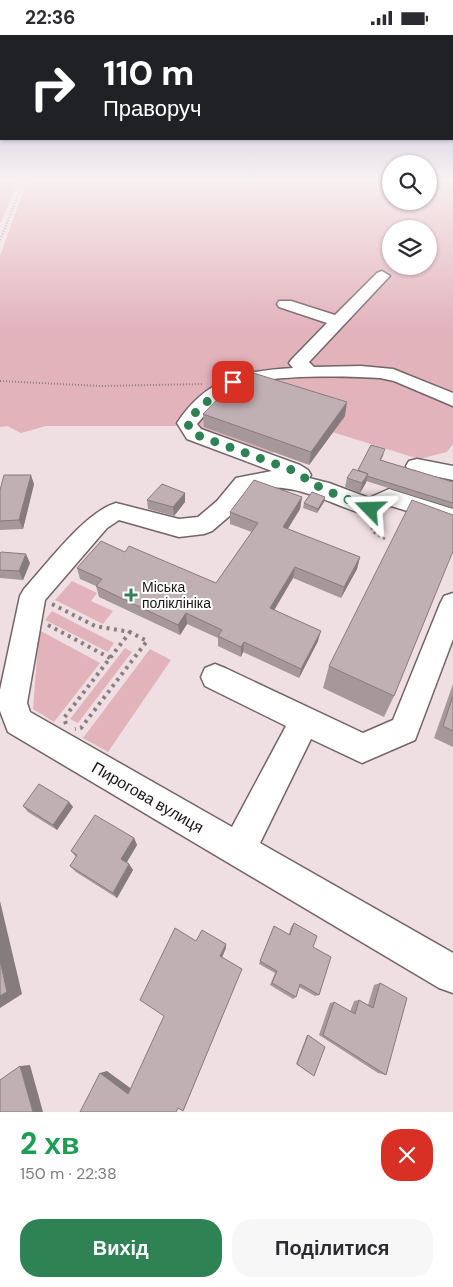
<!DOCTYPE html>
<html lang="uk">
<head>
<meta charset="utf-8">
<style>
  :root { --surface:#fff; --page:#f7f7f7; --text:#2b2b33; --muted:#7c7c81; --accent:#2f8253 }
  body { margin:0; font-family:"DM Sans",sans-serif; background:var(--page); color:var(--text); height:100vh; display:flex; flex-direction:column; font-size:19px; white-space:nowrap }
  * { box-sizing:border-box; margin:0 }
  p { font-size:16px; color:var(--muted) }
  .icon { flex:none; width:28px; height:28px; fill:none; stroke:currentColor; stroke-width:2; stroke-linecap:round; stroke-linejoin:round }
  .map { position:relative; height:1077px; overflow:hidden }
  .sheet { display:flex; flex-direction:column; background:var(--surface); flex:1 }
  .sheet>* { flex:none }
  .hud { position:absolute; left:0px; top:0px; width:454px; height:105px; box-shadow:0 1px 4px #0004; background:#202124; color:#fff; overflow:hidden }
  .controls { position:absolute; left:382px; top:120px; display:grid; gap:10px }
  .controls a { display:grid; place-items:center; width:55px; height:55px; border-radius:50%; background:var(--surface); box-shadow:0 1px 4px #0004; font-size:25px }
  .pin { position:absolute; display:grid; place-items:center; width:42px; height:42px; color:#fff; margin:-21px; border-radius:10px; box-shadow:0 2px 8px #0006 }
  .me { position:absolute; width:55px; margin:-28px; rotate:292deg; stroke-linejoin:round; filter:drop-shadow(0 0 4px #0008) }
  .turn { display:flex; align-items:center; gap:18px; height:105px; padding:0 20px; font-size:22px }
  .turn .icon { width:65px; height:65px; stroke-width:2.5 }
  .turn b { display:block; font-size:35px; line-height:42px }
  .round { display:grid; place-items:center; flex:none; width:52px; height:52px; border-radius:20px; background:var(--page) }
  .headline { display:flex; align-items:center; justify-content:space-between; height:85px; padding:0 20px }
  h1 { font-size:30px; font-weight:800; line-height:38px; color:#1e9e55 }
  .cta { display:flex; gap:10px; margin-top:auto; padding:10px 20px }
  .cta a { flex:1; height:58px; border-radius:20px; background:var(--accent); color:#fff; font-size:20px; font-weight:800; line-height:58px; text-align:center }
  .cta a+a { background:var(--page); color:var(--text) }
  .status { display:flex; justify-content:space-between; align-items:center; height:35px; padding:0 25px; background:var(--surface); direction:ltr }
  .status svg { height:14px; fill:currentColor }
  .map>svg:first-child { display:block }
</style>
</head>
<body>
<div class="status"><b>22:36</b><svg viewBox="0 0 49 12"><path d="M0 12V9h3v3zM5 12V6h3v6zM10 12V3h3v9zM15 12V0h3v12zM26 1h20v11H26zM47 4h2v5h-2z"/></svg></div>
<div class="map">
<svg width="453" height="1077" viewBox="0 0 453 1077">
  <rect width="100%" height="100%" fill="#f0dfe2"/>
  <path fill="#e3b3bc" fill-rule="evenodd" d="M0,143H20L0,189Z
    M28,143H391V166H429V143H453V409L447,417L419,424L332,397L266,420L216,403L194,391H46L21,398L7,391L0,392V221ZM391,194H429V231H391Z
    M72,546L97,558L91,566L113,576L103,589L55,565Z
    M52,576L114,608L108,617L45,585Z
    M39,595L100,628L54,687L33,674Z
    M125,613L132,617L78,688L70,684Z
    M150,614L171,625L108,717L83,703Z"/>
  <g fill="none" stroke-linecap="round" stroke-linejoin="round">
    <g stroke="#726467" stroke-width="3">
      <path id="minor" d="M382,236L390,241L387,244L309,327L314,332L361,331L393,334L453,358V371L394,346L380,343C348,341 265,339 237,352C221,360 209,375 197,389L201,394L300,430L308,435L311,440L309,443L329,448L369,463L389,454L453,474V490L391,471L370,481C327,469 298,446 251,454L233,478L212,496L204,499L179,502L119,485L107,493L45,565L27,668L30,677L232,792L286,691L205,651L201,642L205,633L215,629L225,633L363,698L393,685L440,569L444,561L453,558V604L415,705L362,728L311,704L260,808L453,918V958L439,953L8,697L0,676V655L20,561L24,554C47,529 85,477 116,468L179,484L198,482L217,466L236,443L272,436L187,404L177,388C207,343 242,336 293,333L289,328L292,324L327,288L279,272L277,269L279,266H291L335,280L377,238Z
        M417,424L453,431V445L409,436L406,431L409,426Z"/>
    </g>
    <path stroke="#8a7e80" stroke-width="2" stroke-dasharray="1 2" stroke-linecap="butt" d="M0,205L25,143
      M0,346L101,351L202,349"/>
    <path stroke="#8a7e80" stroke-width="2.5" stroke-dasharray="2.5 3" stroke-linecap="butt" d="M370,487L373,497L385,504"/>
    <path stroke="#8a7e80" stroke-width="4" stroke-dasharray="3 4.5" stroke-linecap="butt" d="M52,569L95,591L130,597L147,606L81,693L75,694
      M48,590L110,623
      M66,689L64,683L130,597"/>
    <use href="#minor" fill="#fff" fill-rule="evenodd"/>
  </g>
  <path fill="#a5979a" d="M203,379L345,381L309,430L204,392Z
    M384,419L381,425L453,447V473L366,446L360,458L345,452L347,443Z
    M34,449L23,494L0,495V455Z
    M185,458V467L174,481L148,474L147,465Z
    M302,462L300,474L288,494L360,522L357,534L341,563L293,543L274,575L318,606L299,643L243,617L241,622L218,611V603L187,589L180,600L99,562L96,551L80,544L77,533L125,517L216,548L252,497L230,489V477Z
    M324,467L317,478L303,473L304,468Z
    M0,519L30,528L23,545L0,543Z
    M329,631L394,661L384,682L323,653Z
    M453,649V712L434,703Z
    M69,767L73,772L57,795L28,777L23,771Z
    M134,803L137,810L127,827L129,829L133,835L117,863L76,837L70,831L76,822L71,816Z
    M294,888L313,912L319,960L315,961L299,952L296,962L293,964L270,950L275,938L259,929L272,895L289,899L291,892Z
    M380,948L386,1040L378,1038L319,1000L330,968L334,967L350,977L354,966L359,965L368,970L374,950Z
    M307,1000H308L314,1041L296,1029Z"/>
  <path fill="#867b7d" d="M347,367L345,381L309,430L311,417Z
    M368,439L366,448L360,458L362,448Z
    M31,440L34,449L23,494L19,485Z
    M185,458V467L174,481L173,472Z
    M302,462L300,474L281,504L283,492Z
    M325,462L324,467L317,478L318,474Z
    M26,519L30,528L23,545L19,536Z
    M360,522L357,534L341,563L344,552Z
    M295,532L293,543L269,584L270,573Z
    M186,578L187,589L180,600L178,590Z
    M321,596L318,606L299,643L301,634Z
    M244,607L243,617L241,622V612Z
    M69,767L73,772L57,795L53,790Z
    M134,803L137,810L125,830L121,824Z
    M129,829L133,835L117,863L113,858Z
    M0,866L22,959L0,973Z
    M226,909V913L221,925L220,921Z
    M242,934L185,1072L183,1076Z
    M30,1030L43,1077H33L20,1031Z
    M107,1036L133,1055L128,1059L100,1038Z"/>
  <path fill="#c0b0b3" stroke="#867b7d" d="M250,337L347,367L311,417L203,379L241,340Z
    M371,410L385,414L380,425L453,447V468L367,441L368,439L358,435Z
    M353,434L368,439L362,448L347,443Z
    M4,440H31L19,485L0,486V455Z
    M254,445L302,462L283,492L360,522L344,552L295,532L270,573L321,596L301,634L244,607L241,612L218,601L222,595L186,578L178,590L96,551L102,544L77,533L101,506L125,517L129,511L216,548L258,488L230,477Z
    M162,449L185,458L173,472L147,465Z
    M312,457L325,462L318,474L304,468Z
    M412,465L453,480V516L394,661L329,631Z
    M1,517L26,519L19,536L0,535V519Z
    M453,661V696L443,691Z
    M39,749L69,767L53,790L23,771Z
    M95,780L134,803L121,824L129,829L113,858L70,831L77,820L71,816Z
    M294,888L317,901L313,912L331,922L319,960L300,949L296,962L272,948L277,936L260,926L274,891L290,900Z
    M175,893L196,906L202,895L226,909L220,921L242,934L183,1076L178,1073L176,1077H80L100,1038L128,1059L164,981L140,965Z
    M0,925L7,957L0,961Z
    M380,948L407,963L386,1040L323,1000L334,967L355,979L359,965L373,973Z
    M308,1000L325,1012L314,1041L297,1029Z
    M20,1031L33,1077H0V1045Z"/>
  <linearGradient id="sky" x2="0" y2="1"><stop stop-color="#a8acd1"/><stop offset="0.49" stop-color="#f8f1f2"/><stop offset="1" stop-color="#f8f1f2" stop-opacity="0"/></linearGradient>
  <rect width="453" height="294" fill="url(#sky)"/>
  <g fill="none" stroke-linecap="round" stroke-linejoin="round">
    <path stroke="#2f8253" stroke-width="9" stroke-dasharray="0 16.2" d="M233,347L200,372L187,388L194,399L292,435L321,453L370,474"/>
  </g>
  <path fill="#2f8253" stroke="#fff" stroke-width="2" d="M128.5 552.5h5v5h5v5h-5v5h-5v-5h-5v-5h5z"/>
  <g text-anchor="middle" stroke-width="4" stroke-linejoin="round" paint-order="stroke">
    <g font-size="14" fill="#1b1516" stroke="#fff" text-anchor="start">
      <text x="142" y="557">Міська<tspan x="142" dy="16">поліклініка</tspan></text>
    </g>
    <g font-size="16" fill="#1b1516" stroke="#fff">
      <text transform="translate(148 762) rotate(30)" y="6">Пирогова вулиця</text>
    </g>
  </g>
</svg>
<div class="controls">
<a><svg class="icon" aria-label="search" viewBox="0 0 24 24"><circle cx="10" cy="10" r="6"/><path d="M15 15l6 6"/></svg></a>
<a><svg class="icon" aria-label="layers" viewBox="0 0 24 24"><path d="M12 4l9 5-9 5-9-5zM3 14l9 5 9-5"/></svg></a>
</div>
<div class="pin" style="left:233px;top:347px;background:#d93025"><svg class="icon" aria-label="arrive" viewBox="0 0 24 24"><path d="M6 21V4h12l-3 4 3 4H6"/></svg></div>
<svg class="me" style="left:370px;top:474px" viewBox="-20 -20 40 40"><path d="M0-17L14 15 0 8-14 15z" fill="#2f8253" stroke="#fff" stroke-width="4"/></svg>
<div class="hud">
<div class="turn"><svg class="icon" aria-label="right" viewBox="0 0 24 24"><path d="M7 20v-9h11M14 6l5 5-5 5"/></svg><div><b>110 m</b>Праворуч</div></div>
</div>
</div>
<section class="sheet">
<div class="headline"><div><h1>2 хв</h1><p>150 m · 22:38</p></div><a class="round" style="background:#d93025;color:#fff"><svg class="icon" aria-label="close" viewBox="0 0 24 24"><path d="M6 6l12 12M18 6L6 18"/></svg></a></div>
<div class="cta"><a>Вихід</a><a>Поділитися</a></div>
</section>
</body>
</html>
